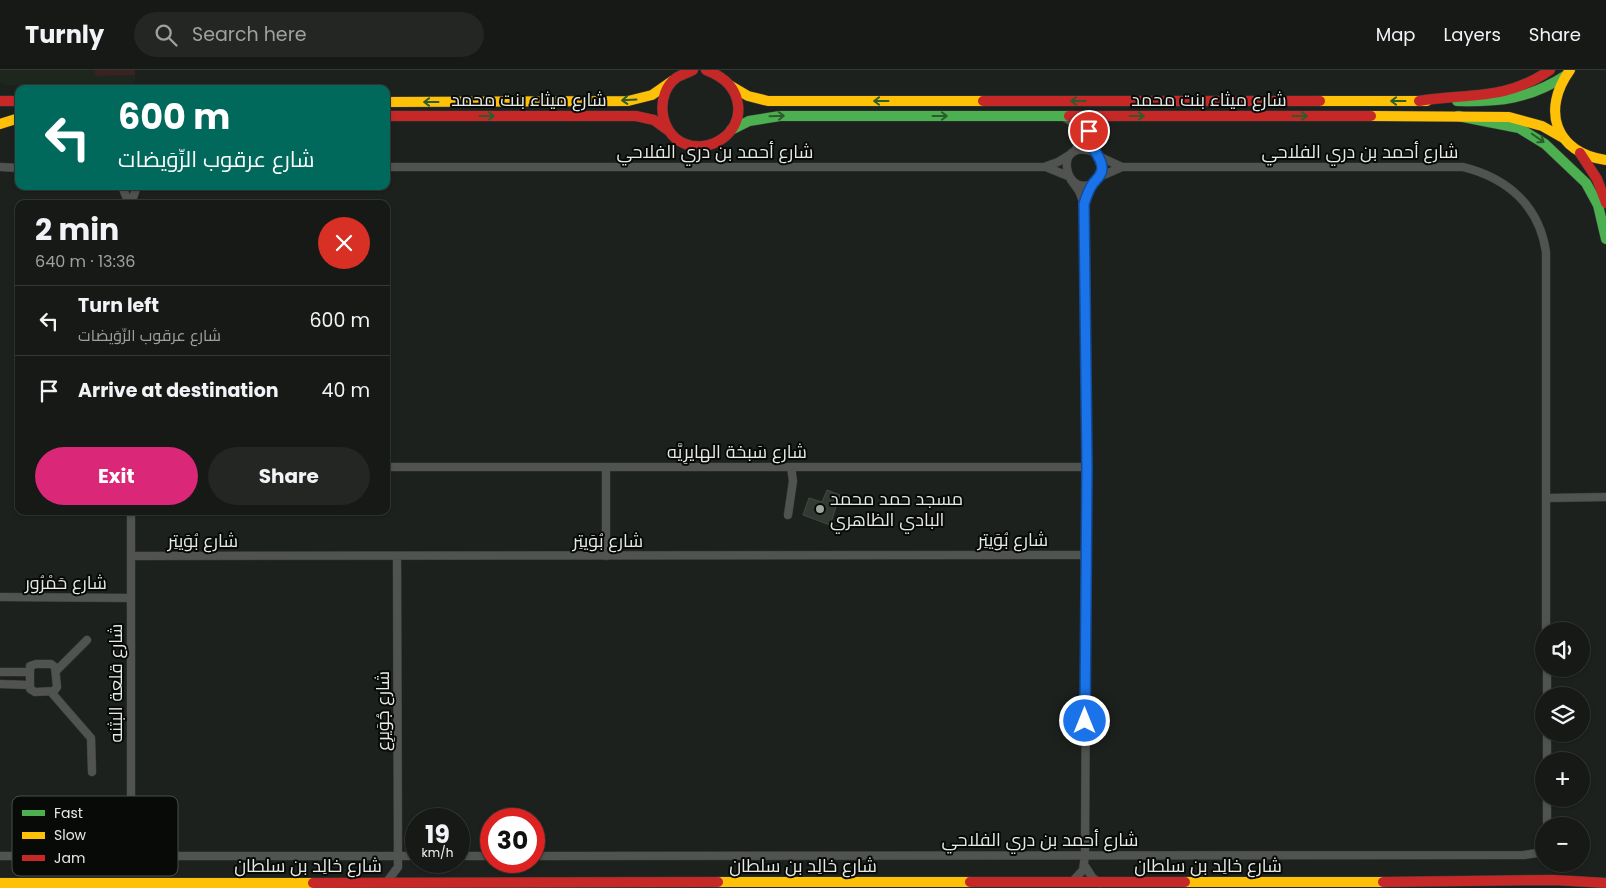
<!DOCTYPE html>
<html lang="en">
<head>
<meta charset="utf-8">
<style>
  :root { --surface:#161916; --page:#232623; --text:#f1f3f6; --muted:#9ea0a1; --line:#353835; --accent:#db2777 }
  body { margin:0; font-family:Poppins,Cairo,sans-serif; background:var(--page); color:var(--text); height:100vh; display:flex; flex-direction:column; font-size:19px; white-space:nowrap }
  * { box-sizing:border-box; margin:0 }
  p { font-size:16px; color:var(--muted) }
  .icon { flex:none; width:28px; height:28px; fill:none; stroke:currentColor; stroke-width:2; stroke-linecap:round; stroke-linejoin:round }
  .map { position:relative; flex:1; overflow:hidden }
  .panel { position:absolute; left:15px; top:130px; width:375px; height:315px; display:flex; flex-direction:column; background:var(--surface); border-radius:10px; box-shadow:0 1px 4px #0004,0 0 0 1px var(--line) }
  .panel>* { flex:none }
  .hud { position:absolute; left:15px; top:15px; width:375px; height:105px; border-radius:10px; box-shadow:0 1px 4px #0004,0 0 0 1px var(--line); background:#00695c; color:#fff; overflow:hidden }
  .controls { position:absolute; left:1535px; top:552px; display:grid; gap:10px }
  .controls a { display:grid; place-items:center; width:55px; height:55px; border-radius:50%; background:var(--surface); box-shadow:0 1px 4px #0004,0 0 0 1px var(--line); font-size:25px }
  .speed { position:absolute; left:405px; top:738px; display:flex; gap:10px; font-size:25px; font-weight:700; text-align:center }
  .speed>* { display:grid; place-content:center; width:65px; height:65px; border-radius:50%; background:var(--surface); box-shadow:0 1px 4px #0004,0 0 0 1px var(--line); line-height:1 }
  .speed small { font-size:12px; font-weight:400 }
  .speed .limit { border:8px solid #d22; background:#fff; color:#111 }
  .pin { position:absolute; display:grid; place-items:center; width:42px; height:42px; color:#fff; margin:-21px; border:2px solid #fff; border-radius:50%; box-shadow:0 1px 5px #0007 }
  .me { position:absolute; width:55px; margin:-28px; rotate:0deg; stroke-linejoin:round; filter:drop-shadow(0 0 4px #0008) }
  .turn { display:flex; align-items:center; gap:18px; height:105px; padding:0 20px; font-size:22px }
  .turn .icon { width:65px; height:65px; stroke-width:2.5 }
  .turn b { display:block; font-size:35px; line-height:42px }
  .round { display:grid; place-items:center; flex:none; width:52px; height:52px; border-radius:26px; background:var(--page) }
  .headline { display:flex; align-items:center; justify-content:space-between; height:85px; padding:0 20px }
  h1 { font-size:30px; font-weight:700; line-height:38px }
  .action { display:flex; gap:10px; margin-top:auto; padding:10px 20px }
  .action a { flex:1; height:58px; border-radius:30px; background:var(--accent); color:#fff; font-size:20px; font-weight:700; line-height:58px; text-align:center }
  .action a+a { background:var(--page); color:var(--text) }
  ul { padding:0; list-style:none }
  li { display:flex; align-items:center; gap:15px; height:70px; padding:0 20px; border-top:1px solid var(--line) }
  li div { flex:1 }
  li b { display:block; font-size:19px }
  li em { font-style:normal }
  header { display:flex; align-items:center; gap:30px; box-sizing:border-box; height:70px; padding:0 25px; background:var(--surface); border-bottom:1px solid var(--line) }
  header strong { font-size:24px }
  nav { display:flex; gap:28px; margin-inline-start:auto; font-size:18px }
  .search { width:350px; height:45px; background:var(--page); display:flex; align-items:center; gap:12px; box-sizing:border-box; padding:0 18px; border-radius:28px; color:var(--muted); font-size:19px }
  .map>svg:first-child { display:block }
</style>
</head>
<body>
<header>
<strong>Turnly</strong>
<div class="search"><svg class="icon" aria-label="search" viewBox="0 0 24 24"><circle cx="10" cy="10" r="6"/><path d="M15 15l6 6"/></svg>Search here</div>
<nav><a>Map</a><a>Layers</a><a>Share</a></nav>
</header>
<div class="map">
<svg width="1606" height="818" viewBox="0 0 1606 818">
  <rect width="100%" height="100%" fill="#1d211d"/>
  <path fill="#1d271d" d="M0,0H135V16L3,15L0,12Z"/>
  <path fill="#392220" d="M95,0H135V5L97,6L94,4Z"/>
  <path fill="#323933" stroke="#444844" d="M827,420L840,425L830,455L803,445L809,428L822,432Z"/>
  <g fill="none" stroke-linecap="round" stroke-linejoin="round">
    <g stroke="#373b37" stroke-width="9">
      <path id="street" d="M1064,47C1081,57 1086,62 1075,81
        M1094,82C1051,66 1065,132 1095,112C1100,108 1103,101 1102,94C1101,86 1091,77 1088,66L1092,56L1105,46
        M1098,86L1122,97H1463C1507,108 1539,135 1546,182V561
        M0,97L19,98
        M386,97H1044L1058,92L1071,84
        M1046,97L1068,106
        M1099,107L1122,97
        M1071,110L1079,121L1084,134L1087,397L1085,785L1083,800L1072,812
        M122,116L129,134
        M131,134L137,116
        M1084,134L1093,112
        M386,397H1087
        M606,397V486
        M1547,428L1606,427
        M788,445L793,411L791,397
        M132,486L1085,485
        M0,527L131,528
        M36,594H51L55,597L57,617L54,621L35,622L30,619V596Z
        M1547,599V626
        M56,601L87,570
        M0,602H29
        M0,614L29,615
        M51,622L91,668L92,702
        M1547,664V691
        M1547,729V756
        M0,786H416
        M131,786V441
        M459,786H491
        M534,786L1524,785L1537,783L1544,777
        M1085,796L1092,807L1099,813
        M386,813L398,797L397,486"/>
    </g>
    <g stroke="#373b37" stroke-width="11">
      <path id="fast" d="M1457,31C1499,32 1529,29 1565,6
        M1458,46L1519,58L1545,74L1586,113L1598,135L1606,169
        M731,60L749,51L780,46H1069"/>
    </g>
    <g stroke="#373b37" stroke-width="11">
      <path id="slow" d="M1570,0C1541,40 1555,83 1606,90
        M731,16L748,26L768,31H983
        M1320,31H1427
        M386,32L628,31L652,25L672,11
        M1371,46L1509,47L1542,56L1565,69
        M0,54L19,48
        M718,812H970
        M1185,812H1383
        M0,813H313"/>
    </g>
    <g stroke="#373b37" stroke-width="11">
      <path id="jam" d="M693,0C688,3 680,5 676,8C655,24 659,62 683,73C709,85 742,63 738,35C736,17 722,6 706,0
        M0,31H19
        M983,31H1320
        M1419,31C1469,23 1506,31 1550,0
        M386,46H636L654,50L669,61
        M1069,46H1371
        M1580,83L1597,109L1606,133
        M970,812H1185
        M1383,812L1554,810L1606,813
        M313,813L718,812"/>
    </g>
    <use href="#street" stroke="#505350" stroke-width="8"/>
    <use href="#fast" stroke="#4caf50" stroke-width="10"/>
    <use href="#slow" stroke="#ffc107" stroke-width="10"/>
    <use href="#jam" stroke="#c62828" stroke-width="10"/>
  </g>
  <defs><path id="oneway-shaft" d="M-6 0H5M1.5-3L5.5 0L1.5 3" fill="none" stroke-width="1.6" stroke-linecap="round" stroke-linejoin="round" transform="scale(1.25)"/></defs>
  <g stroke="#2a5c2c">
    <use href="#oneway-shaft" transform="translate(629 30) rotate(177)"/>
    <use href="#oneway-shaft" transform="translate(881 31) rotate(180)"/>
    <use href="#oneway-shaft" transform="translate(1078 31) rotate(180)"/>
    <use href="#oneway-shaft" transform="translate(1398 31) rotate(-180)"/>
    <use href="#oneway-shaft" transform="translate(431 32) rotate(180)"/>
    <use href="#oneway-shaft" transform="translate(487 46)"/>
    <use href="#oneway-shaft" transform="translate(777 46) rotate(-2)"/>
    <use href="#oneway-shaft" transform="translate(940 46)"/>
    <use href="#oneway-shaft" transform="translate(1137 46)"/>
    <use href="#oneway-shaft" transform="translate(1300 46)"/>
    <use href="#oneway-shaft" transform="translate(1538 68) rotate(35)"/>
  </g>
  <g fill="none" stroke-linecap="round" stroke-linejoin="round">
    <g stroke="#114b97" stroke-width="12">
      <path id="route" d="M1085,651L1087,397L1084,134C1086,128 1088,121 1092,115C1096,109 1102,106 1102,98C1102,84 1086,77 1089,61"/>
    </g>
    <use href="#route" stroke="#1a73e8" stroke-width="9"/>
  </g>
  <circle fill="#a0a4a0" stroke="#080a08" stroke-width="2" cx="820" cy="439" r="5"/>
  <g text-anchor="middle" stroke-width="4" stroke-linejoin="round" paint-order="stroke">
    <g font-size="18" fill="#e6eae6" stroke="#080a08">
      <text x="529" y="36">شارع ميثاء بنت محمد</text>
      <text x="1209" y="36">شارع ميثاء بنت محمد</text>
      <text x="715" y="88">شارع أحمد بن دري الفلاحي</text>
      <text x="1360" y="88">شارع أحمد بن دري الفلاحي</text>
      <text x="737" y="388">شارع سَبخة الهايرِيَّه</text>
      <text x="1013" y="476">شارع بُوَيتِر</text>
      <text x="203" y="477">شارع بُوَيتِر</text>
      <text x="608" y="477">شارع بُوَيتِر</text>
      <text x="66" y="519">شارع حَمْرُور</text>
      <text transform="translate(116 613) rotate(-90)" y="6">شارع قلعة البثنه</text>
      <text transform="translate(383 641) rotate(-90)" y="6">شارع جُوَيرِع</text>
      <text x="1040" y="776">شارع أحمد بن دري الفلاحي</text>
      <text x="308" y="802">شارع خالِد بن سلطان</text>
      <text x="803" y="802">شارع خالِد بن سلطان</text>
      <text x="1208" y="802">شارع خالِد بن سلطان</text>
    </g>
    <g font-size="18" fill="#e6eae6" stroke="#080a08" text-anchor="start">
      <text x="830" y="435">مسجد حمد محمد<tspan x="830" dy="21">البادي الظاهري</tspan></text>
    </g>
  </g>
  <rect x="12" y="726" width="166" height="80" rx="8" fill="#080a08" stroke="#4b4d4b" stroke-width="1"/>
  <rect x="22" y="740" width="23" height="6" fill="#4caf50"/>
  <rect x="22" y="762" width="23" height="7" fill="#ffc107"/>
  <rect x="22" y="785" width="23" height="6" fill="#c62828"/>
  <g font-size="14" fill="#e6eae6">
    <text x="54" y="748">Fast</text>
    <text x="54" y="770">Slow</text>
    <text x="54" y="793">Jam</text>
  </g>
</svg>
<div class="controls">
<a><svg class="icon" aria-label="sound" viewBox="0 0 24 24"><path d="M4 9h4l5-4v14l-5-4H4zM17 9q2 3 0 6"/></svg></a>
<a><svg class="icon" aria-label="layers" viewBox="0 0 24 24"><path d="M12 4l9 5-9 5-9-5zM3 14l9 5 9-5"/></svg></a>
<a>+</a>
<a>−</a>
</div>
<div class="speed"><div>19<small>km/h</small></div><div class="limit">30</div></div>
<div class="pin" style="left:1089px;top:61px;background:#d93025"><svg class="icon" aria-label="arrive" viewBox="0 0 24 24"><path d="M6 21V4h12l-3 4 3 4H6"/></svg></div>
<svg class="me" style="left:1085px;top:651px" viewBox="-20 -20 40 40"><circle r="17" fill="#1a73e8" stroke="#fff" stroke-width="3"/><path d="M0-11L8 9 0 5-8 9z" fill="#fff"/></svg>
<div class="hud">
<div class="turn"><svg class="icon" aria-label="left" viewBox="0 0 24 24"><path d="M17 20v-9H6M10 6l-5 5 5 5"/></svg><div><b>600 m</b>شارع عرقوب الرِّوَيضات</div></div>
</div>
<section class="panel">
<div class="headline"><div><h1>2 min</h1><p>640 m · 13:36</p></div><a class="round" style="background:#d93025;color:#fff"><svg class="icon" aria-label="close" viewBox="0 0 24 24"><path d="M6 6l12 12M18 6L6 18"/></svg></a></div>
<ul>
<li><svg class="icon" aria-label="left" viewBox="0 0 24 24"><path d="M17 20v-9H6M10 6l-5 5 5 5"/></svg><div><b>Turn left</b><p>شارع عرقوب الرِّوَيضات</p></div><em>600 m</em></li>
<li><svg class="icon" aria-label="arrive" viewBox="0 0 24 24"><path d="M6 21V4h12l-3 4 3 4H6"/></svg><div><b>Arrive at destination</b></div><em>40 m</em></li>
</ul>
<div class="action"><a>Exit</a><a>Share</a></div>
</section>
</div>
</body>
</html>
